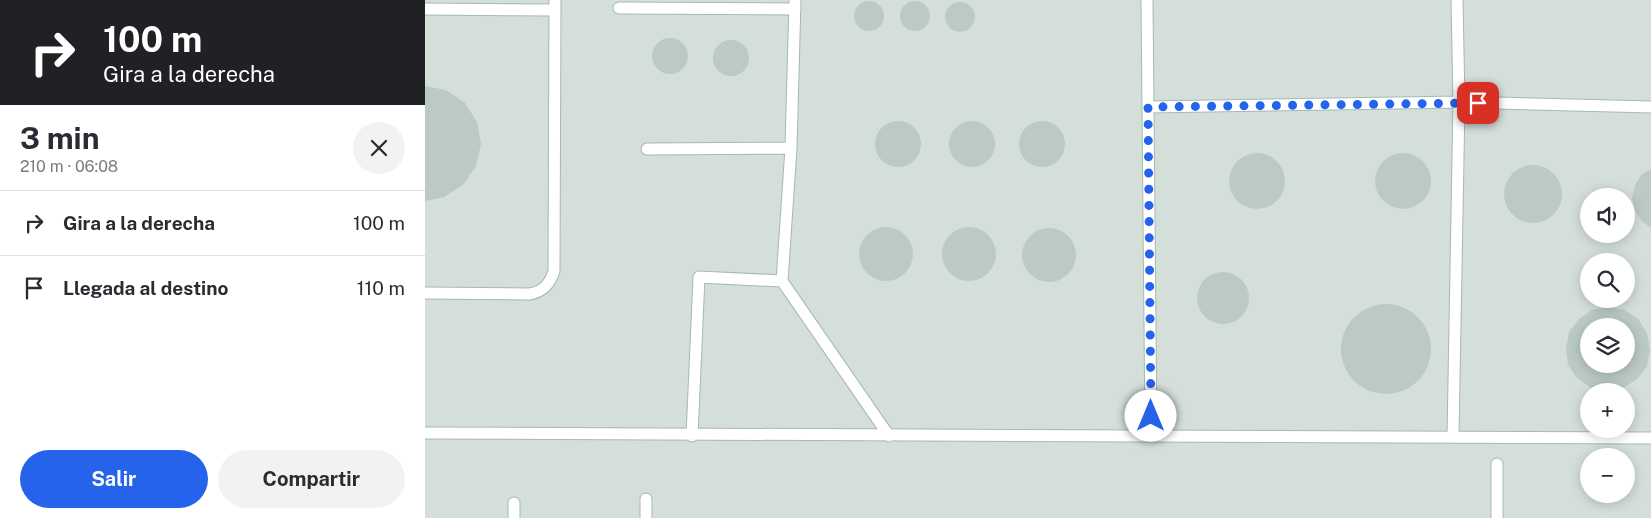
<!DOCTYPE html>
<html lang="es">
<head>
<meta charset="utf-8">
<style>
  :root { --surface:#fff; --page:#f2f2f3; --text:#2b2b33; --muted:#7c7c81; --line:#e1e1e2; --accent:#2563eb }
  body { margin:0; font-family:"Public Sans",sans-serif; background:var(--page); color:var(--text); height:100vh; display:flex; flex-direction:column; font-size:19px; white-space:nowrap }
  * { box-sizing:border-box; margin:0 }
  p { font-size:16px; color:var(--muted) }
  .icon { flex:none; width:28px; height:28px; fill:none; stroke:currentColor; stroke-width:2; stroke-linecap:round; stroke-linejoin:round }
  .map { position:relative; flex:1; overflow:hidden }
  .drawer { display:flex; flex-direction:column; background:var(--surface); width:425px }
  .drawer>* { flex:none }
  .guide { background:#202124; color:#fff; overflow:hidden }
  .controls { position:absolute; left:1155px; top:188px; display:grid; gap:10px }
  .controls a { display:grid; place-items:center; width:55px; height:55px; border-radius:50%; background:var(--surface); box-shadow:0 2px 12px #0003; font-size:25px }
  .pin { position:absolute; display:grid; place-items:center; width:42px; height:42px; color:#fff; margin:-21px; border-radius:10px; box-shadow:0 2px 8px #0006 }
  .me { position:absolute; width:55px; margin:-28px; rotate:0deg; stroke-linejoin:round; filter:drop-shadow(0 0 4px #0008) }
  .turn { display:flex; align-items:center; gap:18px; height:105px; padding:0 20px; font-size:22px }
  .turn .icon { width:65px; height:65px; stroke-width:2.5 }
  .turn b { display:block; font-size:35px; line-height:42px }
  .round { display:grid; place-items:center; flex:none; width:52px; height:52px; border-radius:26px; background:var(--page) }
  .summary { display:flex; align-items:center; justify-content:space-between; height:85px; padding:0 20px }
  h1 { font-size:30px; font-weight:700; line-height:38px }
  .primary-button { display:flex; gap:10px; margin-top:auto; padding:10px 20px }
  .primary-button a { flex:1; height:58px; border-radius:30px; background:var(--accent); color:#fff; font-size:20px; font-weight:700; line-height:58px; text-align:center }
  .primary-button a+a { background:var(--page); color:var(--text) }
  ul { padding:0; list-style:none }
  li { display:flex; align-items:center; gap:15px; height:65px; padding:0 20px; border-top:1px solid var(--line) }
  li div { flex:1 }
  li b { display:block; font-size:19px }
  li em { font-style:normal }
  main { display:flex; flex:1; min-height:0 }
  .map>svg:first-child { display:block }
</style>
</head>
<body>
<main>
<section class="drawer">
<div class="guide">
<div class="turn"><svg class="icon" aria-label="right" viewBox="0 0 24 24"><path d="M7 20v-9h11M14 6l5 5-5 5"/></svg><div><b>100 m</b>Gira a la derecha</div></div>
</div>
<div class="summary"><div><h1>3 min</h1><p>210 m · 06:08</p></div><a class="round"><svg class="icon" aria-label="close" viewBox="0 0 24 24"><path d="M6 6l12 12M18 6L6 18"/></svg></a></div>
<ul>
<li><svg class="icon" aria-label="right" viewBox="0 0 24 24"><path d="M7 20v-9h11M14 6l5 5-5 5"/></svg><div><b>Gira a la derecha</b></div><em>100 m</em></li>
<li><svg class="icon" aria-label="arrive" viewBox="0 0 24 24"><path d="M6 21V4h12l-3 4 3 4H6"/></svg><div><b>Llegada al destino</b></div><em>110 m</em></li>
</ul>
<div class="primary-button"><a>Salir</a><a>Compartir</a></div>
</section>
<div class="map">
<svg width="1226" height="518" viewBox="0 0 1226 518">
  <rect width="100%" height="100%" fill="#e6efeb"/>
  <path fill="#d4dfda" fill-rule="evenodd" d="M0,0H1226V518H0ZM1164,196H1201V234H1164ZM1164,261H1201V299H1164ZM1164,326H1201V364H1164ZM1164,391H1201V429H1164ZM1164,456H1201V494H1164Z"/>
  <path fill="#bbcac4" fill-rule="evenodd" d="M429 16a15 15 0 1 1 30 0a15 15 0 1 1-30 0Z
    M475 16a15 15 0 1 1 30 0a15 15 0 1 1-30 0Z
    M520 17a15 15 0 1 1 30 0a15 15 0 1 1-30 0Z
    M227 56a18 18 0 1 1 36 0a18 18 0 1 1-36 0Z
    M288 58a18 18 0 1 1 36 0a18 18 0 1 1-36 0Z
    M0,86L21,90L40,103L52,122L56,144L51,166L38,185L19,197L0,201Z
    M594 144a23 23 0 1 1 46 0a23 23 0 1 1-46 0Z
    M450 144a23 23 0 1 1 46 0a23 23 0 1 1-46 0Z
    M524 144a23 23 0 1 1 46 0a23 23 0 1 1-46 0Z
    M804 181a28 28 0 1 1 56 0a28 28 0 1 1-56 0Z
    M950 181a28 28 0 1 1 56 0a28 28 0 1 1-56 0Z
    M1079 194a29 29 0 1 1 58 0a29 29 0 1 1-58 0Z
    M1226,169V228L1217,221L1210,210L1207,198L1210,185L1217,174Z
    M434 254a27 27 0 1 1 54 0a27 27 0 1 1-54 0Z
    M517 254a27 27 0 1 1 54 0a27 27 0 1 1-54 0Z
    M597 255a27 27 0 1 1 54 0a27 27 0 1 1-54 0Z
    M772 298a26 26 0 1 1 52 0a26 26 0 1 1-52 0Z
    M916 349a45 45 0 1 1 90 0a45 45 0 1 1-90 0Z
    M1184,307L1200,310L1213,319L1222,333L1225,350L1222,366L1212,379L1198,388L1182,391L1166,388L1152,378L1143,365L1141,348L1144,332L1154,319L1167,310ZM1164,326H1201V364H1164Z"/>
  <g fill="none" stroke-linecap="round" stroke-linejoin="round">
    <g stroke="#a8b8b2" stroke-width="13">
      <path id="service" d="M722,0L726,435
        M194,8L370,9
        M0,9L130,10
        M723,107L1034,102L1226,107
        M366,148L370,0
        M222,149L366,148L357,281
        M0,293L104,294C118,292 125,284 129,271L130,0
        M0,433L1226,438
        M267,436L274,277L357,281L464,436
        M1028,436L1034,102L1032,0
        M89,518V503
        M221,518V499
        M1072,518V464"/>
    </g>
    <use href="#service" stroke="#fff" stroke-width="11"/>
  </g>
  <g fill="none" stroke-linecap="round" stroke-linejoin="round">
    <path stroke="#2563eb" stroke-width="9" stroke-dasharray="0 16.2" d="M726,416L723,107L1053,103"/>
  </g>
</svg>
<div class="controls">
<a><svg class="icon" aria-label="sound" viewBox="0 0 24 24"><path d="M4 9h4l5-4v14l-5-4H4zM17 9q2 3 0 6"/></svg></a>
<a><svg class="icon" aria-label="search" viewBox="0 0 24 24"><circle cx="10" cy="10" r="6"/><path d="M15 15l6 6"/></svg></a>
<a><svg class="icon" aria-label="layers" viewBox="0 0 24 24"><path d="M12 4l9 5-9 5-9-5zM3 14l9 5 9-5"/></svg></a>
<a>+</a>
<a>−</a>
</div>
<div class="pin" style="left:1053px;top:103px;background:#d93025"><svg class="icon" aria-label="arrive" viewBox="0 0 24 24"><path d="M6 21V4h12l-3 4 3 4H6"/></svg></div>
<svg class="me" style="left:726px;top:416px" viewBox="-20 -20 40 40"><circle r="19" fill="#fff"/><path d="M0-13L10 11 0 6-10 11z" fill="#2563eb"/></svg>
</div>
</main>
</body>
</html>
